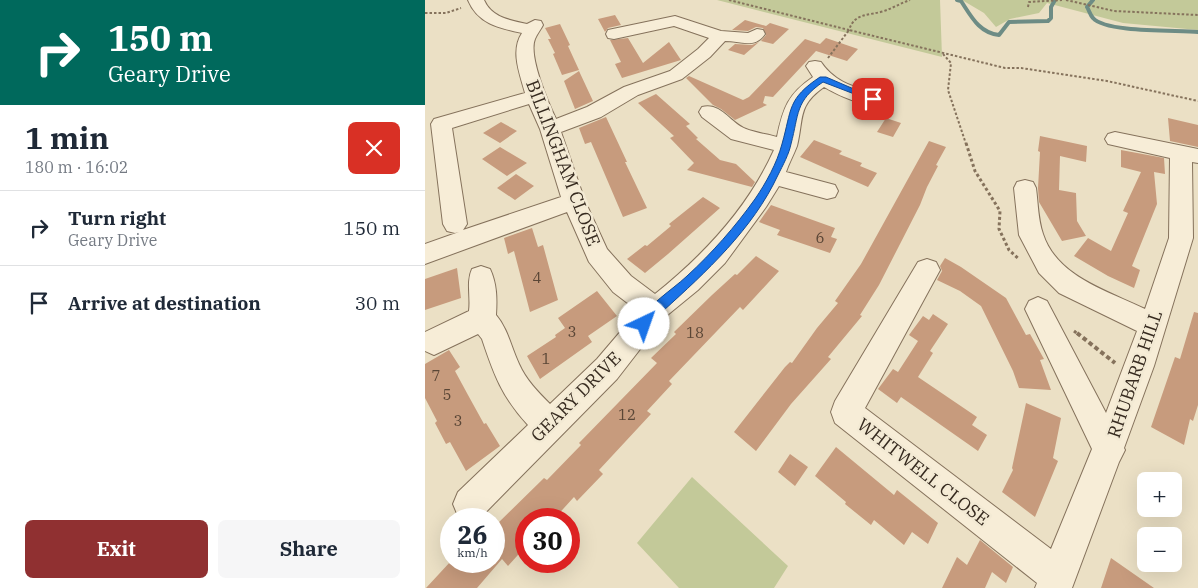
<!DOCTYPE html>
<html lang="en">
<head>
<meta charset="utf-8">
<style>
  :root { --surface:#fff; --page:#f6f6f7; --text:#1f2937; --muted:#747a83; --line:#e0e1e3; --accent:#903031 }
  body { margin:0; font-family:"IBM Plex Serif",serif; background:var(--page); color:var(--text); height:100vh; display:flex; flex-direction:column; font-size:19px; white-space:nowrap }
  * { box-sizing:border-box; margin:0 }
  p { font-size:16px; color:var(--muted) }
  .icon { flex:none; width:28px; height:28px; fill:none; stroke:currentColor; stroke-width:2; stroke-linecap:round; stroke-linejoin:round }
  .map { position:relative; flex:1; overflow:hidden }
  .side { display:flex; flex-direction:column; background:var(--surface); width:425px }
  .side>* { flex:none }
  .banner { background:#00695c; color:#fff; overflow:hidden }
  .fabs { position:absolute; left:712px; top:472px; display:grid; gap:10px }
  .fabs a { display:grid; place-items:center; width:45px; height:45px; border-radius:8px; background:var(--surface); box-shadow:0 5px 20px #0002; font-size:25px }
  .speed { position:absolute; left:15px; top:508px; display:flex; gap:10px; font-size:25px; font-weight:700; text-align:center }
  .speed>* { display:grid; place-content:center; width:65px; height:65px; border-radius:50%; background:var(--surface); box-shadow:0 5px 20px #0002; line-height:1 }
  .speed small { font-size:12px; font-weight:400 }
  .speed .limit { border:8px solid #d22; background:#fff; color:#111 }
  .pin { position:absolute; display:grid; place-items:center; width:42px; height:42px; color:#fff; margin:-21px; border-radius:10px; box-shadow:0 2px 8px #0006 }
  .me { position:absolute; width:55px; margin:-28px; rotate:42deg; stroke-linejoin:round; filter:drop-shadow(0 0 4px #0008) }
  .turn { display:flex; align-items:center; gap:18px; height:105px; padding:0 25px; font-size:22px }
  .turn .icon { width:65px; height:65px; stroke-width:2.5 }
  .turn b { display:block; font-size:35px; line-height:42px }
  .round { display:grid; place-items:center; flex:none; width:52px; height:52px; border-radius:8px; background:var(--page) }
  .headline { display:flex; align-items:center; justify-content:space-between; height:85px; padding:0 25px }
  h1 { font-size:30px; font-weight:700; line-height:38px }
  .cta { display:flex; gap:10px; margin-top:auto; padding:10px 25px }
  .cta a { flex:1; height:58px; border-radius:8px; background:var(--accent); color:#fff; font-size:20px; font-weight:700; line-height:58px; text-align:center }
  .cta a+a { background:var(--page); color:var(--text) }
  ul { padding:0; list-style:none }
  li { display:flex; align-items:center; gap:15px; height:75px; padding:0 25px; border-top:1px solid var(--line) }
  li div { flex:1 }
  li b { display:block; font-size:19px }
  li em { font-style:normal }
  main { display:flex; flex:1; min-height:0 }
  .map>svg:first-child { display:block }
</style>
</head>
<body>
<main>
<section class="side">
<div class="banner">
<div class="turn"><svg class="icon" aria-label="right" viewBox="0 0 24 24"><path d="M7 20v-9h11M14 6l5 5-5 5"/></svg><div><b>150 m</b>Geary Drive</div></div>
</div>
<div class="headline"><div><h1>1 min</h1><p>180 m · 16:02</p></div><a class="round" style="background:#d93025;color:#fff"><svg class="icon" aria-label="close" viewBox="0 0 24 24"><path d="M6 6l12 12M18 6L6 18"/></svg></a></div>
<ul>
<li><svg class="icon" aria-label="right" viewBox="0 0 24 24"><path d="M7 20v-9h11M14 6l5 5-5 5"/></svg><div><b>Turn right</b><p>Geary Drive</p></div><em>150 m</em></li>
<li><svg class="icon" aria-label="arrive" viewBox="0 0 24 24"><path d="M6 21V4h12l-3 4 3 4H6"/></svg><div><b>Arrive at destination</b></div><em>30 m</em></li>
</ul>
<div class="cta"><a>Exit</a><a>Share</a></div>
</section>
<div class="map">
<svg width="773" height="588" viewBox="0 0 773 588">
  <rect width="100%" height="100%" fill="#ebe0c5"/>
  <path fill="#c3c999" d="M292,0H515L517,57Z
    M537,0H773V30L698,23L622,3L614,13L585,19L571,27L559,13Z
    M267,477L363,566L349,588H254L212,543Z"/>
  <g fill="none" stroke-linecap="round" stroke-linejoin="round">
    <path stroke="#6d8c85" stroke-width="4" d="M532,0L536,1C546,16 554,33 574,35L584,22L623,21L626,18V7L630,0
      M668,0L662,7C664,10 665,15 668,18C681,33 751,30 773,32"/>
  </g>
  <path fill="#c79b7d" d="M190,15L196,25L183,28L180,32L173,19Z
    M320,20L341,26L345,23L364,29L348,44L336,41L341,35L338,28L331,27L323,31L307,30Z
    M135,24L145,45L143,46L154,70L137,75L128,54L130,53L123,39H126L120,28Z
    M203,38L218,63L244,42L256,60L197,78L190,64L196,62L185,40Z
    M401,38L433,49L422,61L391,51L348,97L340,96L338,103L342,105L310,120L296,109L288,105L261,78L264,76L318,100L324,97L380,39L395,44Z
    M334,42L319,55L303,50L310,44L327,45Z
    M154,71L168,101L150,109L139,81Z
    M231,94L265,124L261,126L273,138L271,139L295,160L311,164L330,182L327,187L262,170L269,163L245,138L249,136L213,103Z
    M181,117L202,162H200L222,208L198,217L166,142L160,144L154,128Z
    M461,118L476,123L468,137L452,132Z
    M743,118L773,125V147L745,141Z
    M76,122L92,131L75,143L58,133Z
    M615,136L662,146L661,162L635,156L634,190L651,193L652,221L661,236L637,241L614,202L613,188L615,152L613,151Z
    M389,140L417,151L414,154L437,163L435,166L452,173L443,187L375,157Z
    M504,141L521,147L511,165L513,166L502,187L495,205L454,285L435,315L437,316L403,357L406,359L366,404L331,451L309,432L360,367L365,362L367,363L392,328L413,303L410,301L436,264Z
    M75,147L102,163L82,176L57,159Z
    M696,150L739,158L740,174L729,172L732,204L707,266L715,270L709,288L683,276L649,256L663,238L686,251L703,213L698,211L716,172L696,167Z
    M91,174L109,186L90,200L72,188Z
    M278,197L295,208L243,254L220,273L202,259L220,245L222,246L246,226L244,224Z
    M346,205L410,228L406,237L412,239L405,253L352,235L355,230L334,222Z
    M107,228L113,247L118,245L133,300L105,312L89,251L83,254L79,238Z
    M331,256L354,271L318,310L315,307L244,381L247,384L222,411L226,414L174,470L178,474L152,501L149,497L129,519H101V546L83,566L77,559L52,588H1L26,561H69V527L119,478L122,480L156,445L154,443L232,363L226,358L251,334L249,332L287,295L310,274L312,275Z
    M520,258L536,267L581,298L601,335L605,334L619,359L615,360L626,390L594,388L588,371L556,306L535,291L512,280L517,271L515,266Z
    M32,268L36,298L0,310V279Z
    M172,291L192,316L163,336L167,342L115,379L102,356L131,337L130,335L140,328L133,318Z
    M769,312L773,313V405L768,421L765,419L759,445L726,427L750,357L755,359Z
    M508,314L523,324L505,351L508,353L493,377L552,417L547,425L562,435L553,451L476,397L472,403L453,389L468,369L473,372L493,341L484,335L498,316L504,320Z
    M24,350L35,367L30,371L43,395L59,424L61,423L75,446L41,471L25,442L21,444L10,423L12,421L0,398V364Z
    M601,403L636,418L628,458L633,461L610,517L577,492L588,470L587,468Z
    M411,447L469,495L472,490L513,523L503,544L487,532L479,545L449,520L446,525L420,504L421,502L390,476Z
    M365,454L383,467L370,486L353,472Z
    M555,540L588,567L581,583L567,572L560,588H517L532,557L542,565Z
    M686,558L729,588H676Z"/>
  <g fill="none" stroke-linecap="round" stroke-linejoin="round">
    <g stroke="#85725c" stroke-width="2">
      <path id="minor" d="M43,0H59C67,18 85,20 102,24L110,20L116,21L118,25C116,29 112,34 110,39C103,56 123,102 131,119L162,107L199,87L245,71L273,49L284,38L249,26L189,39L183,38L181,34L183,30L250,16L296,31L323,33L332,29L338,30L340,34C330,49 315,41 300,41L285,57L257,79L213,95L176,117L136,132L160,201L182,249L206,276L230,294C280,254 323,208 349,150L306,139L277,117L274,112L277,107C296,102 305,123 321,129C331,133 342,134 352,137C358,108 363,94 388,77L381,66L384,62L390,61L396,62C411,84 431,87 455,95L458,99L455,103C439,108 413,95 399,87C372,106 379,118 372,146C369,154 364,163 361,172L410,185L413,191L410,197L402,199L354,186L341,207L300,263L273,290L240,317L192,379L57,516C48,520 42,520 33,516L28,504L33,492L103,425C77,397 69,375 57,339L53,334L9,355L0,351V332L44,311C46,297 41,282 47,269L56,266L65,269C72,284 72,299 71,315C83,329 86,347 94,364C101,380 113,392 125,404L172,359L213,311L188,292L164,262L142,212L0,264V244L34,232L30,233L22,231L18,224L6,124L9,119L100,93C95,74 85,51 97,33C74,28 53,24 43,0ZM104,104L115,129L136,197L38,230L42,224L27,128Z
        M690,132L773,149V163L767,162L768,238L729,366L699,448L700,450L694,462L647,588H610L612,583L410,423L406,412L410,401L493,262L502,259L511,262L515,270L440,408L626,549L667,449L600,309L604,301L613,297L622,301L681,413L712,331L634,293L614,273L594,235L589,188L592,182L600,180L608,182L611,188C613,203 613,220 618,234C632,277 683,291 720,309L744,238L745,158L683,144L680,139L683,134Z"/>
    </g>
    <path stroke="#85725c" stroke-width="2" stroke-dasharray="2.5 2" stroke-linecap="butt" d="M304,0L424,30C430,12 444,16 459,11C468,8 476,3 485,0
      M641,0L689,11L773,15
      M603,7L604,2L637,0
      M0,13H21L36,8
      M518,54L526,63L523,90L541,144
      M403,58L424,30L580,68H596L682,81L773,101"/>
    <path stroke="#85725c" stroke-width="3" stroke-dasharray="3 2.5" stroke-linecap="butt" d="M541,143L550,171L575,211L574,229L584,250L594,259
      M649,331L654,335"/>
    <path stroke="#85725c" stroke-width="4" stroke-dasharray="4.5 3" stroke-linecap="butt" d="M652,333L690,363"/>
    <use href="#minor" fill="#f7edd7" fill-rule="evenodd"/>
  </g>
  <path fill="#1a73e8" stroke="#114b97" d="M395,77H401L452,99L445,100L398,82C370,101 374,114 366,144C364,154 358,165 353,175C328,229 281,272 238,311C231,317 227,326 219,329L215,328L213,324C223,304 246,291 262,276C287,253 310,227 330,199C341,183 352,163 357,144C367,109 362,99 395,77Z"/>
  <g text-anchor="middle" stroke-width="5" stroke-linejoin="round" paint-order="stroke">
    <g font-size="15" fill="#5a4636">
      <text x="395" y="243">6</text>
      <text x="112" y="283">4</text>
      <text x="147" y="337">3</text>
      <text x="270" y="338">18</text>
      <text x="121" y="364">1</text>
      <text x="11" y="381">7</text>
      <text x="22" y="400">5</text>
      <text x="202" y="420">12</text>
      <text x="33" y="426">3</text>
    </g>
    <g font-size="18" fill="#362a1f" stroke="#f3ead4">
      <text transform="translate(138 163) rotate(69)" y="6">BILLINGHAM CLOSE</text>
      <text transform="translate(710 374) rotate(-71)" y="6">RHUBARB HILL</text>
      <text transform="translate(151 397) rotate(-45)" y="6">GEARY DRIVE</text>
      <text transform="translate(498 472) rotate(38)" y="6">WHITWELL CLOSE</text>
    </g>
  </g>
</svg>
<div class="fabs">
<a>+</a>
<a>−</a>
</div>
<div class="speed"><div>26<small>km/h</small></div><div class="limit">30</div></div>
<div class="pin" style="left:448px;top:99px;background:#d93025"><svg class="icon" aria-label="arrive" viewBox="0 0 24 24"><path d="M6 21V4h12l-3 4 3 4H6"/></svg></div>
<svg class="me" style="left:219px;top:324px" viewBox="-20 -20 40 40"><circle r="19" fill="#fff"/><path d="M0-13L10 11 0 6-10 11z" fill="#1a73e8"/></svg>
</div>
</main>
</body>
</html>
